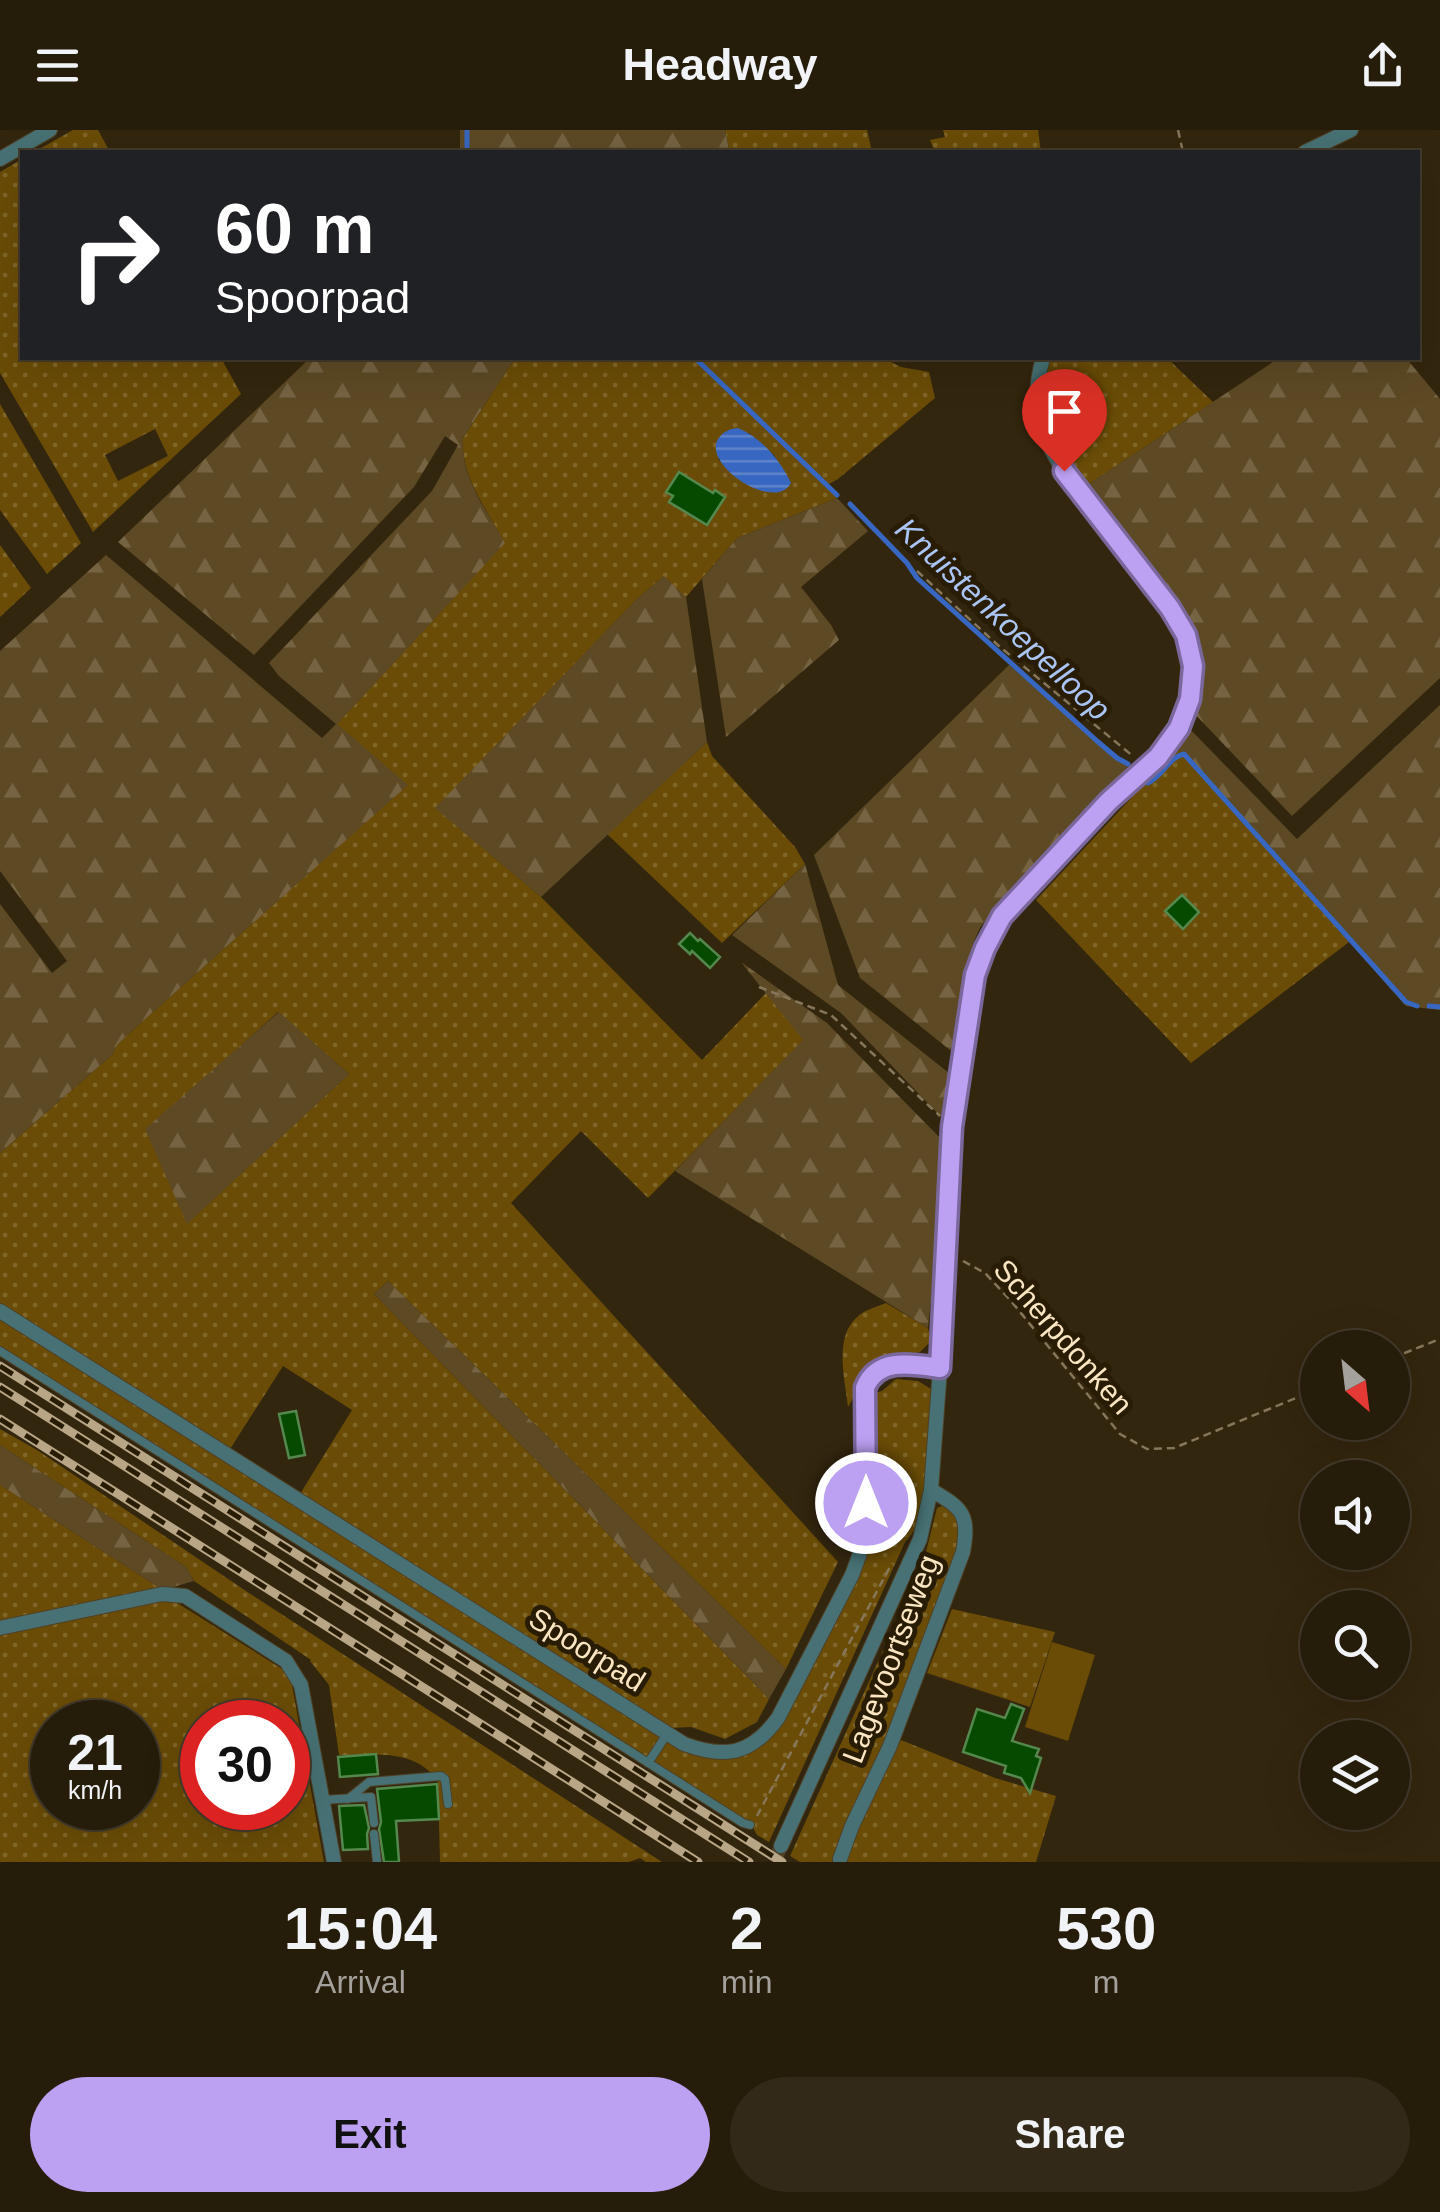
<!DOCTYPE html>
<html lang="en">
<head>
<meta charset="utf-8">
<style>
  :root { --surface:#261c0a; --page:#322918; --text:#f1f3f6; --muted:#a4a19c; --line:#423a2b; --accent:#bca0f2 }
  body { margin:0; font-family:Helvetica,sans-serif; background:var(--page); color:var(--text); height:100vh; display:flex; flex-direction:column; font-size:38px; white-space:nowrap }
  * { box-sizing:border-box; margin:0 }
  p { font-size:32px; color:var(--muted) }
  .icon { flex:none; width:55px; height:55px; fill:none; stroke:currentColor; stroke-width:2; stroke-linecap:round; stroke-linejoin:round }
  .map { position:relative; height:1732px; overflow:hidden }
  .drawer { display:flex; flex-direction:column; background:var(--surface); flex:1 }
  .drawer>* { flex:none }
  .guide { position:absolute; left:20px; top:20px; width:1400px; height:210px; border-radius:0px; box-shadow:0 10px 40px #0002,0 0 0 2px var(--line); background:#202124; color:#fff; overflow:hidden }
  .needle { width:65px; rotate:152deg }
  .tools { position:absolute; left:1300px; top:1200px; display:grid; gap:20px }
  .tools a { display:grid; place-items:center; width:110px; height:110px; border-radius:50%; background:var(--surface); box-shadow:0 10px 40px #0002,0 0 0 2px var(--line); font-size:50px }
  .speed { position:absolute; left:30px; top:1570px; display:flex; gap:20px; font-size:50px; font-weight:700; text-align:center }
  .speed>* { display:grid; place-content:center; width:130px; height:130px; border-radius:50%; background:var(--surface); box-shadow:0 10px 40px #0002,0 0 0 2px var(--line); line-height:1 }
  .speed small { font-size:25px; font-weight:400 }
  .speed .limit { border:15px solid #d22; background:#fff; color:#111 }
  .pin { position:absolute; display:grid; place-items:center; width:85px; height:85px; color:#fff; margin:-102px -42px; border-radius:50% 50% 50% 0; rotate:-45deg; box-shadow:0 0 10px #0007 }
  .pin .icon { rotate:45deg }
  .me { position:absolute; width:110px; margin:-55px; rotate:0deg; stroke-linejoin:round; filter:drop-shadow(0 0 8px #0008) }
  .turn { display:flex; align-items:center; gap:35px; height:210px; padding:0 30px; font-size:45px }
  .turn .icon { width:130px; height:130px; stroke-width:2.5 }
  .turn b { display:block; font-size:70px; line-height:85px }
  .eta { display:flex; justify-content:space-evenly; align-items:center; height:170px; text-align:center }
  .eta b { font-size:60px; font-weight:600; line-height:70px }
  .action { display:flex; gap:20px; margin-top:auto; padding:20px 30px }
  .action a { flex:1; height:115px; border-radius:60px; background:var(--accent); color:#111; font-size:40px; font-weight:600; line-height:115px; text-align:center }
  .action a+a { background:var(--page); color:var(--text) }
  header { display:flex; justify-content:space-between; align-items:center; height:130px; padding:0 30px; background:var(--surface); font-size:45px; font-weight:600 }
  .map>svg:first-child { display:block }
</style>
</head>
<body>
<header><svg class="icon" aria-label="menu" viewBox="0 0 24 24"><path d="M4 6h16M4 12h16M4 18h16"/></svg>Headway<svg class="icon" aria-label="share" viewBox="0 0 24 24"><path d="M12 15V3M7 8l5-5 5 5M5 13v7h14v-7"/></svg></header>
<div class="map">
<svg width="1440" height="1732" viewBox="0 0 1440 1732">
  <defs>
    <pattern id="grass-dots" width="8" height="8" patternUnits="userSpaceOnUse" patternTransform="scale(2.5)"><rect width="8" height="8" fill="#6a4c06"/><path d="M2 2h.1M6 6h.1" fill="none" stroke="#806629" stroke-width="1.8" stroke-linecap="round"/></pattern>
    <pattern id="forest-firs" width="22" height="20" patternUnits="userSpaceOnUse" patternTransform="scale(2.5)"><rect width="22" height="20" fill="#5d4924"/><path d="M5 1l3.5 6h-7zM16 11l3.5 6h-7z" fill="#756342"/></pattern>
    <pattern id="water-rules" width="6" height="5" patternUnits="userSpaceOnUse" patternTransform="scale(2.5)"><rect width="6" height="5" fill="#3767c0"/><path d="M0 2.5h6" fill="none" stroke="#5f84c9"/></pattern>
  </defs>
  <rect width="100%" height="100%" fill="#33260e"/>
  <path fill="url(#grass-dots)" fill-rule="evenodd" d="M73,0H98L110,22H34Z
    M725,0H867L872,22H728L729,18Z
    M943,0H1038L1041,22H935L930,10L945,7Z
    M22,29V228H221L241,264L93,402L0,243V42ZM155,299L168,326L118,351L105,325Z
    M515,228H888L889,231L901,237L929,242L935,268L838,349L827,355L837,368L737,408L686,467L663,447L638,468L436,678L541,767L702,930L766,863L804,910L648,1068L581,1001L511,1073L838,1432L786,1539L388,1151L374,1164L769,1569L757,1592L725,1609L691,1597L670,1598L300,1364L352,1280L283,1236L230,1319L0,1173V1023L113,924L116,916L134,899L407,655L336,595L504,413C488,379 460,348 463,308ZM749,303L774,325L791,353L730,342L718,329ZM278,882L349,944L187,1093L224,931Z
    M1049,228H1167L1213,272L1080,360L1051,320L1042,268Z
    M0,274L81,413L47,444L0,380Z
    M0,415L31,458L0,487Z
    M707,612L712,626L795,717L805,734L722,813L607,704Z
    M1176,616L1349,812L1191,933L1036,770L1162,635Z
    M886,1173L928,1198L931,1211L920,1222L901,1226L884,1225L872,1234L848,1277C845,1250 834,1209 856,1188C864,1180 876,1177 886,1173Z
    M0,1187L681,1619C726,1636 752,1629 783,1592L871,1401L873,1374L871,1264L882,1261L896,1249L918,1251L931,1259C929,1299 934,1385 905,1412L769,1712L757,1705L752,1696L0,1217Z
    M0,1299L37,1320L246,1461L662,1732H646L640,1728L629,1732H440L438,1652C417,1618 374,1625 339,1625L329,1555L310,1531L311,1530L194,1451L186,1437L0,1315Z
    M0,1355L163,1460L0,1496Z
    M942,1376H948L960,1393L959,1415L928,1507L835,1729L832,1732H800L790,1726L924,1430L937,1378Z
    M171,1469L290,1544L324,1732H0V1504ZM52,1592H138V1678H52ZM202,1592H288V1678H202Z
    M952,1479L1055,1502L1030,1577L927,1543Z
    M901,1610L995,1648L1056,1666L1036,1732H843L858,1695Z"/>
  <path fill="url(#forest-firs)" d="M460,0H725L729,19L728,22H460Z
    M310,228H515L463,308C460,348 487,380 505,413L337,594L408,655L134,899L116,916L113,924L0,1023V774L52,843L67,831L0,741V521L106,425L322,608L336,594L279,546L269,533L432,361L458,315L445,306L414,357L254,525L118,412Z
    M1279,228H1406L1440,269V548L1292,686L1190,579L1195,523L1080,360Z
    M837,368L868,401L801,457L831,495L839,510L726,607L702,449L737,408Z
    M664,446L686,467L707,612L541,767L435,678L638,468Z
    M1009,535L1129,636L981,796C958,841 966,877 955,924L860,848L814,725Z
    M1440,575V880L1406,876L1176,616L1185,594L1297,709Z
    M805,734L838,855L954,947L947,993L841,883L732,805Z
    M741,832L827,893L947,1015L928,1198L675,1041L803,910Z
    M279,882L349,944L187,1094L145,999Z
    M388,1151L786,1539L769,1569L374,1164Z
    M0,1315L186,1437L194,1451L163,1460L0,1355Z"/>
  <path fill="#6a4c06" d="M1052,1512L1095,1525L1068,1611L1025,1597Z"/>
  <path fill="url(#water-rules)" d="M738,298C763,309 780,330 791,353C775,383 702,335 718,309C724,301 729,299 738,298Z"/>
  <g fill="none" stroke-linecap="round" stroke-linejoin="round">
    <path stroke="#3767c0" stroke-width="5" d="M467,22V0
      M695,228L837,365
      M850,374L907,433L917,448L1097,611L1117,628L1128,634
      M1148,653C1162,647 1169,627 1184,624L1406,872L1417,876
      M1429,876L1440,877"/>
  </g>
  <path fill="#064a00" stroke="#54884d" stroke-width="2.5" d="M679,342L713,363L715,360L725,367L707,395L669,372L673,366L666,362Z
    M1182,765L1199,782L1183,799L1165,781Z
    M690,803L698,811L700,809L720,827L710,838L692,821L690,824L679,814Z
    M296,1281L305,1325L289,1328L279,1284Z
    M1011,1574L1024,1579L1012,1611L1039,1619L1036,1626L1041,1628L1030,1663L1021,1648L1004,1643L1006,1636L963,1622L977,1579L1005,1588Z
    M376,1624L378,1644L340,1647L338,1627Z
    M437,1654L439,1689L396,1691L399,1732H384L379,1699L381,1692L377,1659Z
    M364,1675L369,1698L367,1704L368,1719L343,1720L339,1676Z"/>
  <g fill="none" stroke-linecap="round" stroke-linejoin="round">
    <path stroke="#514329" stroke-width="14" stroke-dasharray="14 7" stroke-linecap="butt" d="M774,1732L781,1716"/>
    <g stroke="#4f4127" stroke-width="10">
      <path id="service" d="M0,1221L743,1693L750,1695
        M648,1633L667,1604
        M348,1669L369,1652L441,1646L445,1649L448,1674
        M322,1670L371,1667L374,1693
        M374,1704L377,1732"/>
    </g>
    <g stroke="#4f4127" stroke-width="16">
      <path id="minor" d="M1305,22L1351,0
        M0,29L50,0
        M0,1181L684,1614C725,1629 751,1625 778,1588L852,1445L859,1426L865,1400V1258C877,1227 912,1234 940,1239
        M0,1498L162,1464L185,1466L286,1531L301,1555L334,1732
        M781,1716L920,1409L931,1360L940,1239L952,997L975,845L985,818L1002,786L1109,671L1158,627L1179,599L1190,569L1193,536L1186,505L1170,477L1064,341C1039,303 1030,273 1043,228
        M840,1729L852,1696L890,1616L963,1422C970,1384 962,1378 931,1360"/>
    </g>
    <path stroke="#87775a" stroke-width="2.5" stroke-dasharray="8 5" stroke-linecap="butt" d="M1178,0L1183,22
      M917,441L1000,517L1134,627
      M759,857L831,885L940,986
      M963,1131L985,1143L1011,1171L1120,1304L1147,1319L1174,1318L1318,1259
      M1392,1228L1440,1209
      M757,1686L892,1433"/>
    <use href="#service" stroke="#477174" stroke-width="8"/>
    <use href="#minor" stroke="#477174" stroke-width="14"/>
    <g stroke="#b8a686" stroke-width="9">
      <path id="rail" d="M0,1236L782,1732
        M0,1257L749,1732
        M0,1289L698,1732"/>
    </g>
    <use href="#rail" stroke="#281c05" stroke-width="5" stroke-dasharray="15" stroke-linecap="butt"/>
  </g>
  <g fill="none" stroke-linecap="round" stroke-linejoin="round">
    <g stroke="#7a689d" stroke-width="25">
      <path id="route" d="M866,1373L865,1258C877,1227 912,1234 940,1238L952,997L975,845L985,818L1002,786L1109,671L1158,627L1179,598L1190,569L1193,536L1186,505L1170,478L1064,341"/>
    </g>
    <use href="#route" stroke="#bca0f2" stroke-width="18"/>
  </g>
  <g text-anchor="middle" stroke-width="10" stroke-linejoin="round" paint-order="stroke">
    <g font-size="30" fill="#fbe6c2" stroke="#281c05">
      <text transform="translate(1063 1207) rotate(49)" y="10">Scherpdonken</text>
      <text transform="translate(587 1520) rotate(32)" y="10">Spoorpad</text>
      <text transform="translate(891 1529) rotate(-69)" y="10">Lagevoortseweg</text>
    </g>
    <g font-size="32" font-style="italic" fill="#aac5f3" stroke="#281c05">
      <text transform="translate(1003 489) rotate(43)" y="11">Knuistenkoepelloop</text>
    </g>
  </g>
</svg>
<div class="tools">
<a><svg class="needle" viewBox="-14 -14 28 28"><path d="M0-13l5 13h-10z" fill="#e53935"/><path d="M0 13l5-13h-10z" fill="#a4a19c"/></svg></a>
<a><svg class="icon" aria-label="sound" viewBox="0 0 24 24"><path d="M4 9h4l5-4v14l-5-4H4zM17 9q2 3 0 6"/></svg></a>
<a><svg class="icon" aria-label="search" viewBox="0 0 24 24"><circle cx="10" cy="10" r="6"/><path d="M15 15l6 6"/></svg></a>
<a><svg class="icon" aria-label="layers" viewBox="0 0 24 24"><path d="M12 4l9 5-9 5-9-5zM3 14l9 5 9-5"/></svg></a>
</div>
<div class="speed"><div>21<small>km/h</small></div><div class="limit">30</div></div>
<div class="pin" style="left:1064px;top:341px;background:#d93025"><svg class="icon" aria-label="arrive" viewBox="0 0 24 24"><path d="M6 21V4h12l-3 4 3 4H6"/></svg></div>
<svg class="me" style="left:866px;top:1373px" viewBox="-20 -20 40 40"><circle r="17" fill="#bca0f2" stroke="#fff" stroke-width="3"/><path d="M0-11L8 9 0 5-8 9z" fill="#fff"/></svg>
<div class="guide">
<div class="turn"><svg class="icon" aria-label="right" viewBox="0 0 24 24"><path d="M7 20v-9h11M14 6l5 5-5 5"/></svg><div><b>60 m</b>Spoorpad</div></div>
</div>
</div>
<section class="drawer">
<div class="eta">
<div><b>15:04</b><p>Arrival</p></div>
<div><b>2</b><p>min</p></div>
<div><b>530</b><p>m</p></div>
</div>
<div class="action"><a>Exit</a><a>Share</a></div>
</section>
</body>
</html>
